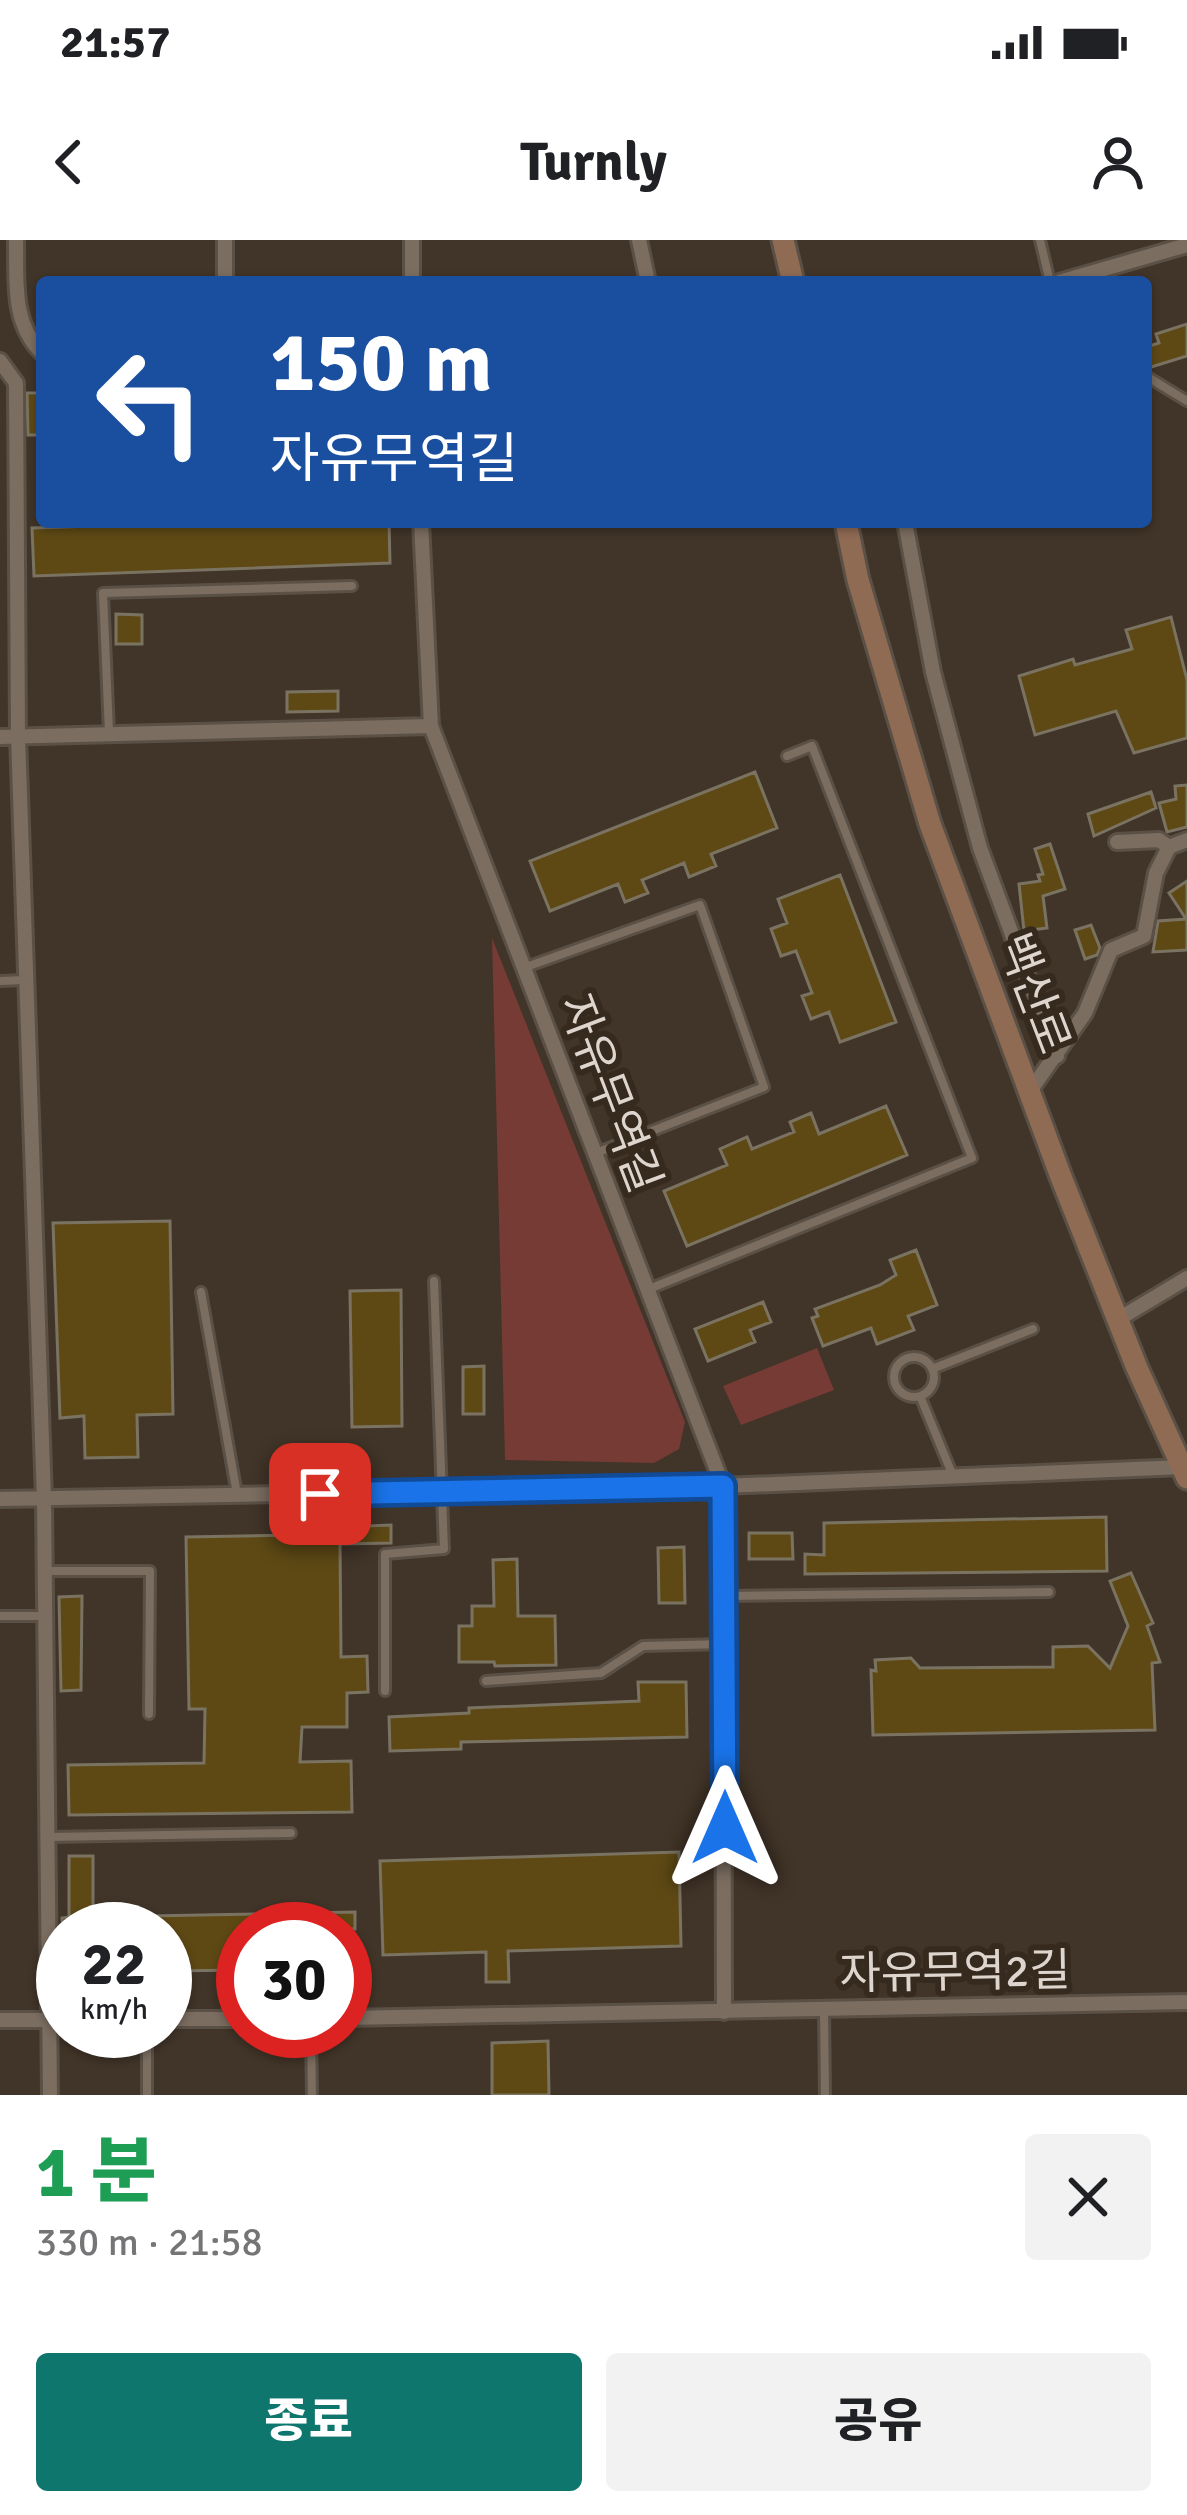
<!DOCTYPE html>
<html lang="ko">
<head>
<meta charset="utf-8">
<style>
  :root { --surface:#fff; --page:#f2f2f2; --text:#202124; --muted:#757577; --accent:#0f766e }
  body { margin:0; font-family:Signika,"Noto Sans KR",sans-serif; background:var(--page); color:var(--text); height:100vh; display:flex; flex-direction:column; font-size:45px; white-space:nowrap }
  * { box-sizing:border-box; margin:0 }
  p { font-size:39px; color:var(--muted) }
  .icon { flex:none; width:66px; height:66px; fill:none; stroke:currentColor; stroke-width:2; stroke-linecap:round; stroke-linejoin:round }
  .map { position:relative; height:1855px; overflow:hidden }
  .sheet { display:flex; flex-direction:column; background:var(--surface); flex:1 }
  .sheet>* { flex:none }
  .hud { position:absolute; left:36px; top:36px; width:1116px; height:252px; border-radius:12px; box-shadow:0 3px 9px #0004; background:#1a4fa0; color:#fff; overflow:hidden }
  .speed { position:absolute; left:36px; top:1662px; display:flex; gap:24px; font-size:60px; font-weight:700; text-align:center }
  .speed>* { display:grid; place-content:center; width:156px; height:156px; border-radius:50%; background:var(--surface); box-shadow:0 3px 9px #0004; line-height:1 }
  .speed small { font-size:30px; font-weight:400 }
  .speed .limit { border:18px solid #d22; background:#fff; color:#111 }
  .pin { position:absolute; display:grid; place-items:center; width:102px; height:102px; color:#fff; margin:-51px; border-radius:24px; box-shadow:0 6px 18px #0006 }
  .me { position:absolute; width:132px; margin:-66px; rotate:0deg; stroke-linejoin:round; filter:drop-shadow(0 0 9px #0008) }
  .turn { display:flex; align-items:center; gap:42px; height:252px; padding:0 36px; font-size:54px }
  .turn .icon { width:156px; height:156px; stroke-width:2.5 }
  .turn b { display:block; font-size:84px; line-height:102px }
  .round { display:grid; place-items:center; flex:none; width:126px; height:126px; border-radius:12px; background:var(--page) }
  .headline { display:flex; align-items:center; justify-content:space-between; height:204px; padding:0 36px }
  h1 { font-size:72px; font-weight:800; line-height:90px; color:#1e9e55 }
  .button { display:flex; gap:24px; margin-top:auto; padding:24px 36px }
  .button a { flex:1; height:138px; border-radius:12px; background:var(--accent); color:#fff; font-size:48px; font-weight:800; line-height:138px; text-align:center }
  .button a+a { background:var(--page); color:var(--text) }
  .status { display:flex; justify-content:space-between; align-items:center; height:84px; padding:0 60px; background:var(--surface); direction:ltr }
  .status svg { height:33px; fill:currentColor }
  header { display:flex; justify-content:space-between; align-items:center; height:156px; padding:0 36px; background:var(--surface); font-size:54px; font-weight:800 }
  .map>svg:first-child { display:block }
</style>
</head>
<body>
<div class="status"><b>21:57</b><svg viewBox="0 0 49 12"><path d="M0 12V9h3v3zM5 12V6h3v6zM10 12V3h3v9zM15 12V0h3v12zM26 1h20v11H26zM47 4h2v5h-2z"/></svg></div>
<header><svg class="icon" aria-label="back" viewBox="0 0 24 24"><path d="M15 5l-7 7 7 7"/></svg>Turnly<svg class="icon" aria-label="person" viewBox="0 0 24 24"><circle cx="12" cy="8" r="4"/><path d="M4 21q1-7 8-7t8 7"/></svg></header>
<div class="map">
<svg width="1187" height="1855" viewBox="0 0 1187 1855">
  <rect width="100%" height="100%" fill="#413428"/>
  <path fill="#763b35" d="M492,698L685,1182L679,1209L654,1223L505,1220Z
    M817,1108L834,1150L741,1185L723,1146Z"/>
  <path fill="#5e4915" stroke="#7b7362" stroke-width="3" d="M1187,84V116L1148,128L1146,107L1159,103L1156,94Z
    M27,153H42V195H28Z
    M217,282H389L390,323L34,336L32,288Z
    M116,374L142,375V404H116Z
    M1171,377L1187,440V498L1134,513L1116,471L1035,495L1019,436L1073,419L1075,425L1132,409L1126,390Z
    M338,451V471L287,472V452Z
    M755,532L777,588L711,614L716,626L689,637L684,623L642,640L648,653L625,662L618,644L550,671L530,621Z
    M1187,545V587L1167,592L1159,563L1176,559L1175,546Z
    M1151,552L1156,568L1094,596L1088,574Z
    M1050,604L1065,649L1043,656L1047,688L1024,691L1019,644L1040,641L1038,635L1043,634L1035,609Z
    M840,635L896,782L840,802L829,772L811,779L802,756L812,753L796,711L781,716L771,689L787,683L778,659Z
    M1187,641V710L1153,712L1158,681L1186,679L1169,653Z
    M1091,685L1100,708L1097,715L1085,719L1075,690Z
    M886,866L907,915L687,1006L664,951L727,925L720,909L747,897L752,909L794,892L790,882L811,873L819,894Z
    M170,981L173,1174L137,1175L138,1217L85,1218L84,1176L60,1178L53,983Z
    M916,1010L937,1065L908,1076L914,1090L877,1104L871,1088L823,1106L812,1078L818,1076L815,1069L880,1045L896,1035L890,1020Z
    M401,1050L402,1186L352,1187L350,1051Z
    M763,1062L771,1082L750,1090L755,1102L708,1121L695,1089Z
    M484,1126V1174H463V1127Z
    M1106,1277L1107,1331L805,1334V1314L824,1315V1283Z
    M391,1285V1303L340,1304L341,1417L367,1416L368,1452L347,1453V1487H302L300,1522L351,1521L352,1572L69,1575L68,1525L204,1523L205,1469H189L186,1297L293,1295V1289Z
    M749,1293H792L793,1319H749Z
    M684,1307L685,1363H659L658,1308Z
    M517,1319L518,1376H555L556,1425L495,1426L494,1422H459V1386H472V1366H494L493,1320Z
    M1131,1333L1153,1383L1147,1386L1160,1422L1152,1423L1155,1490L873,1495L871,1430L876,1431L875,1420L911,1418L920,1428L1053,1427V1407L1088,1406L1110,1428L1128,1386L1110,1341Z
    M82,1356L81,1450L61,1451L59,1357Z
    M638,1442H686L687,1497L461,1502V1509L390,1511L389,1477L469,1473V1468L639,1461Z
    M679,1612L681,1706L508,1711L509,1742H486V1712L383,1715L380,1621Z
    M69,1616H93V1677L355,1672V1689H243V1730L165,1731V1689H63L62,1678L69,1677Z
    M548,1801L549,1855H492V1803Z"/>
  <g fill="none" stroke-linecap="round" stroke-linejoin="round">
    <g stroke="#5a5045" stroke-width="14">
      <path id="service" d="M1040,0L1050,42
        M1146,136L1187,161
        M109,492L103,353L352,346
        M526,727L700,665L764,847L596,913
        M0,741L25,740
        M649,1049L972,918L812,506L787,516
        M201,1052L237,1254
        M894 1137a20 20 0 1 1 40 0a20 20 0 1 1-40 0Z
        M932,1129L1033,1089
        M920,1156L953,1236
        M46,1331H150L149,1474
        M725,1356L1049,1352
        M0,1376H43
        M486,1441L601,1433L643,1406L724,1404
        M385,1451V1314L444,1309L434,1041
        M48,1597L291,1593
        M824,1770L825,1855
        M147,1791V1855
        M311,1791L312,1855"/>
    </g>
    <g stroke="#5a5045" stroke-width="20">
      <path id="minor" d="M16,0C17,41 11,82 42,113
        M225,0V42
        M412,0V42
        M639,0L648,42
        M1059,42L1187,5
        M0,121L16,143L18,496L44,1259L50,1855
        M905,282L933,432L980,608L1057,816
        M431,486L723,1246L724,1772
        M0,497L431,486L421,282
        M1117,602L1159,600L1169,607
        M1030,851L1085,773L1111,710L1144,696L1156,633L1169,607L1187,600
        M1117,1080L1187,1038
        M0,1259L723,1246L1183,1227
        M345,1778L1187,1762
        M165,1779H243
        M0,1780H63"/>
    </g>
    <g stroke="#5a5045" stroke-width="27">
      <path id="secondary" d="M783,0L793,42
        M846,282L858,340L930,584L1061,937L1137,1128L1187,1238"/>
    </g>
    <use href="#service" stroke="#7b6d60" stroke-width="8"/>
    <use href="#minor" stroke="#7b6d60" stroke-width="14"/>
    <use href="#secondary" stroke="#906b54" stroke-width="21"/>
  </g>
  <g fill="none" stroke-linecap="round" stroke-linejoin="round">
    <g stroke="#114b97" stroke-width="30">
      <path id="route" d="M320,1254L723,1246L725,1588"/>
    </g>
    <use href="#route" stroke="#1a73e8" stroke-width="21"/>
  </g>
  <g text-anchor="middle" stroke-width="12" stroke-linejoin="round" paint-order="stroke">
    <g font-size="45" fill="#ded6ce" stroke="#362a1e">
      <text transform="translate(1035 753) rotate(69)" y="16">백산로</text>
      <text transform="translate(611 853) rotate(69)" y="16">자유무역길</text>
      <text transform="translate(955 1731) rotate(-1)" y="16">자유무역2길</text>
    </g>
  </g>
</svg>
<div class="speed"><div>22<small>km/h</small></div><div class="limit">30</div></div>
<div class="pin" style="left:320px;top:1254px;background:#d93025"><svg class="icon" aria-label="arrive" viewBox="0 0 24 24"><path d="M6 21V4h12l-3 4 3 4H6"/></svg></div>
<svg class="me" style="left:725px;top:1588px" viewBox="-20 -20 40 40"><path d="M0-17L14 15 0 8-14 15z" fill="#1a73e8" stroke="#fff" stroke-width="4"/></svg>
<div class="hud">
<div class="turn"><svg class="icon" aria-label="left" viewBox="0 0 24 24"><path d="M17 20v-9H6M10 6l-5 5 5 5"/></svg><div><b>150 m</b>자유무역길</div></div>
</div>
</div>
<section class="sheet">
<div class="headline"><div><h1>1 분</h1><p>330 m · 21:58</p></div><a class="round"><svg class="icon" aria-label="close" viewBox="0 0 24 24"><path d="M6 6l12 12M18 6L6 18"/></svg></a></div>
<div class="button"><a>종료</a><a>공유</a></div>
</section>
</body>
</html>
